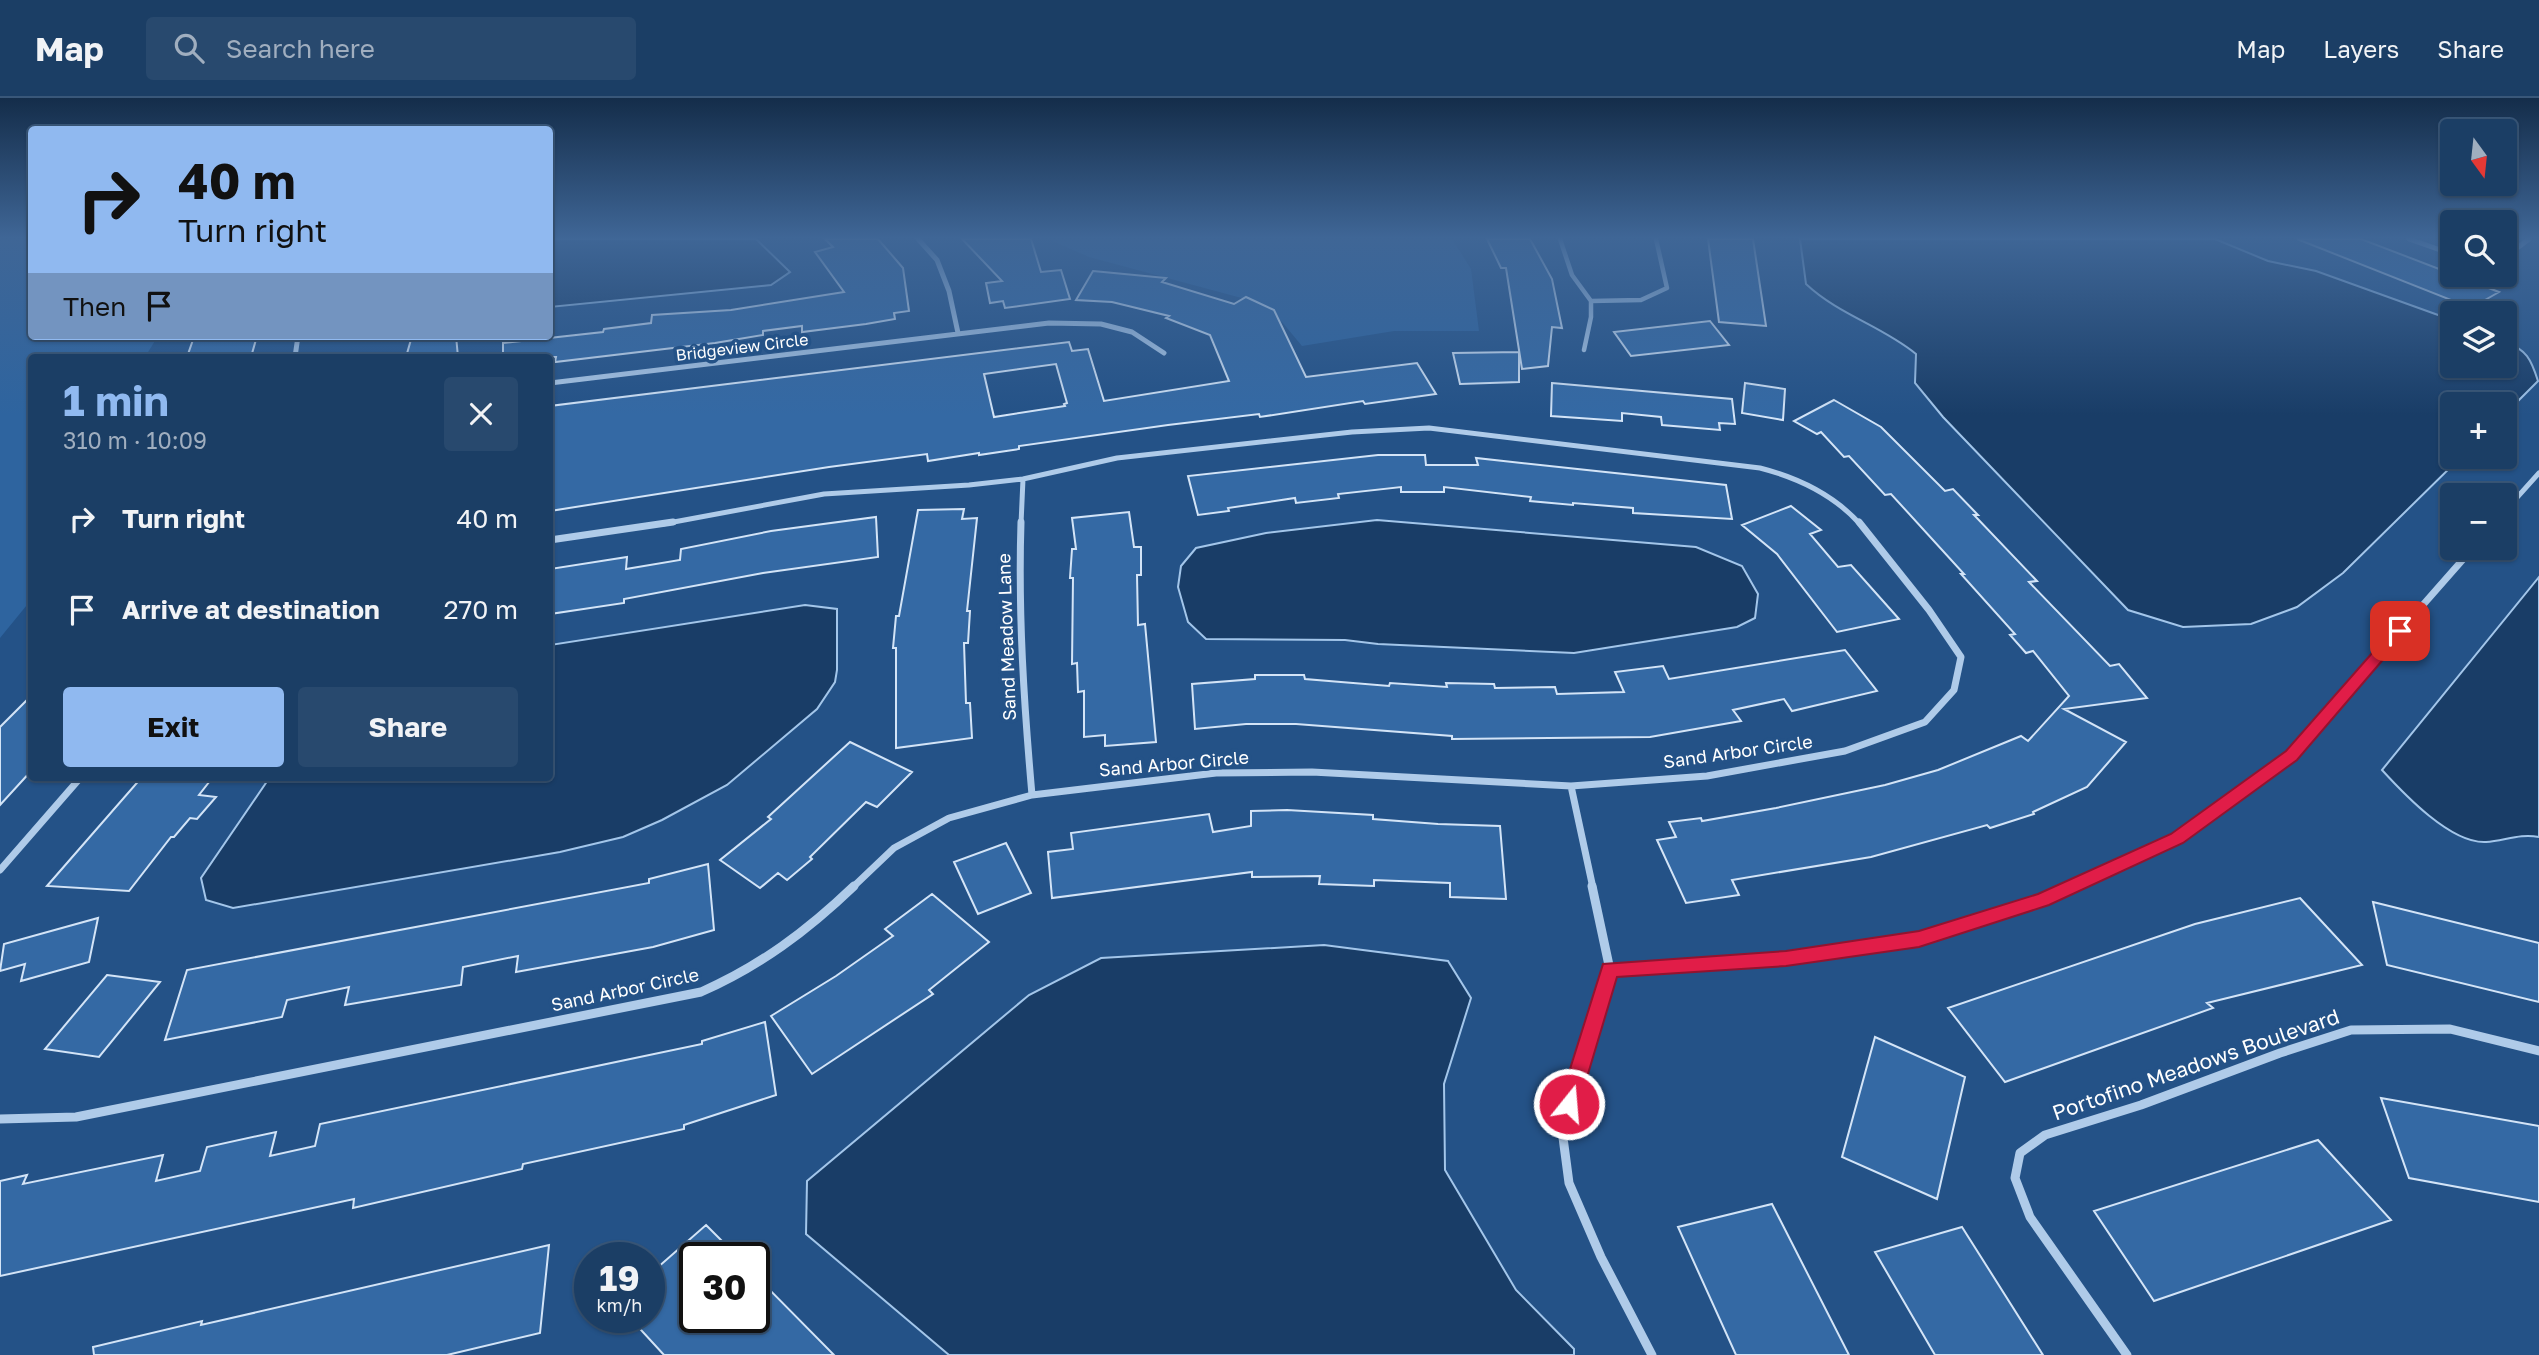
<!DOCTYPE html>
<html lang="en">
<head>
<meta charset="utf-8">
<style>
  :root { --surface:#1b3e65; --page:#28496e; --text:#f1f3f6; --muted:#a0aebf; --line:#395779; --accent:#90b9f0 }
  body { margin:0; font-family:"Golos Text",sans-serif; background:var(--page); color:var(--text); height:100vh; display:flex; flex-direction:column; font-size:26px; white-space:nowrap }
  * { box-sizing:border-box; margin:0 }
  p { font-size:23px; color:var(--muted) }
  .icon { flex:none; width:38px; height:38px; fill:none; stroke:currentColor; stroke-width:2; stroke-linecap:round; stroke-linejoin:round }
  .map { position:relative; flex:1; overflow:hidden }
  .side { position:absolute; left:28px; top:256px; width:525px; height:427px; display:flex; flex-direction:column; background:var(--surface); border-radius:7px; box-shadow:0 2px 5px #0004,0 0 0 2px var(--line) }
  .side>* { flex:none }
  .guide { position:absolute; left:28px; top:28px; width:525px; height:214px; border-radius:7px; box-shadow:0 2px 5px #0004,0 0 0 2px var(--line); background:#90b9f0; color:#111; overflow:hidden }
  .needle { width:46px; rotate:165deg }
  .controls { position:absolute; left:2440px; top:21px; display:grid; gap:14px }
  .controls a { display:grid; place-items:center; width:77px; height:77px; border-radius:7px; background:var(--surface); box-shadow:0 2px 5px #0004,0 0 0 2px var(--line); font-size:35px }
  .speed { position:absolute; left:574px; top:1144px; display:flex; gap:14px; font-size:35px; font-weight:700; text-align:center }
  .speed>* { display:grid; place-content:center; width:91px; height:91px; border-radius:50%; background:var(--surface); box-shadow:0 2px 5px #0004,0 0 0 2px var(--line); line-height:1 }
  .speed small { font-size:18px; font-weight:400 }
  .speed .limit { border:4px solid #111; border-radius:10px; background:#fff; color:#111 }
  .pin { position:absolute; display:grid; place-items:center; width:60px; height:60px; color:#fff; margin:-30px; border-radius:14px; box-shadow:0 4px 10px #0006 }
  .me { position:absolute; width:77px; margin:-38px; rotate:17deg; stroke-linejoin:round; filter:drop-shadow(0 0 5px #0008) }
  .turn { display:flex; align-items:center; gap:24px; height:147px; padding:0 35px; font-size:32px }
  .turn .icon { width:91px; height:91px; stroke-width:2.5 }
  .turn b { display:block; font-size:49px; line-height:60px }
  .then { display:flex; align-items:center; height:66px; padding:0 35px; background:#0003; gap:14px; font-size:26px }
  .round { display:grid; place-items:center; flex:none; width:74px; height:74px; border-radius:7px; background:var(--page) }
  .head { display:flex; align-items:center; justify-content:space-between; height:119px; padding:0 35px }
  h1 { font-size:42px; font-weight:700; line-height:52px; color:var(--accent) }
  .primary-button { display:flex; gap:14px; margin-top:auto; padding:14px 35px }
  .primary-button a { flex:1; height:80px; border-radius:7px; background:var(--accent); color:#111; font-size:28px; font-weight:700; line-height:80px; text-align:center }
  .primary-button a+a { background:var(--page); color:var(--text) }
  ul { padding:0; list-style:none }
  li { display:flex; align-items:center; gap:21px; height:91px; padding:0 35px }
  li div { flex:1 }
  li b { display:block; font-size:26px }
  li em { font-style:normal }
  header { display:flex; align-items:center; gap:42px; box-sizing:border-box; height:98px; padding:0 35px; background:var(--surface); border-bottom:2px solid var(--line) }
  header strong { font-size:33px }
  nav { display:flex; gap:38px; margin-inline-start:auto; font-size:24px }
  .search { width:490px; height:63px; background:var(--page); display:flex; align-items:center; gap:18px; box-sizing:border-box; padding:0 24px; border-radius:7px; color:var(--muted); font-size:26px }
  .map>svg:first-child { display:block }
</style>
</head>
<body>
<header>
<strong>Map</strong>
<div class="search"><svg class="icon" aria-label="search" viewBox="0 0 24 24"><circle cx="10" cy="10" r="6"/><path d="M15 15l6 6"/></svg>Search here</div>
<nav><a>Map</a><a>Layers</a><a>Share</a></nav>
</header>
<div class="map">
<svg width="2539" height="1257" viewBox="0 0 2539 1257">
  <rect width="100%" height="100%" fill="#245287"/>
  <path fill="#2e649f" d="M0,141H31L32,238H158L145,259H32L31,502L0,540Z
    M1048,141H1452L1471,171L1479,233H1394L1302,248L1282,224L1249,202L1089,159Z"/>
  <path fill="#193d67" stroke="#a3c6ea" stroke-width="2" d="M550,141H756L790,174L771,187L550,209Z
    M1800,141H2215L2268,163L2316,173L2452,222V268H2504V243C2527,252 2531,261 2538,283L2504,317V306H2452V359H2461L2343,475L2297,509L2251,526L2183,529L2128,512L1943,319L1915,285L1916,256C1882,228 1839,217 1806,186Z
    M1377,422L1696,449L1742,468L1758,496L1755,520L1737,529L1574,555L1378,546L1345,542L1206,541L1188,524L1178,489L1181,468L1196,450L1266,435Z
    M2539,479V739C2520,735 2504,743 2486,744C2451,746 2404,696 2382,672Z
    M805,507L837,511V572L835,584L817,611L727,687L662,722L623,739L560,754L233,810L206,802L201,780L270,679H550V547Z
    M1324,847L1448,863L1471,900L1444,986L1445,1072L1516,1192L1574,1251V1257H949L806,1136L807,1083L1029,897L1101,860Z"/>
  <path fill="#3469a4" stroke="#d3e4f7" stroke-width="2" fill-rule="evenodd" d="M825,141H878L903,170L909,213L894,215L895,221L866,226L802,234V228L763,233V237L715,245L555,264L556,259H503V245L603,234L604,231L651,225L652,217L731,212L844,194L815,154L833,149Z
    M962,141H1031L1041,174L1061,172L1070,201L1005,210L1003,203L990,205L986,185L1002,183Z
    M1487,141H1530L1552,181L1562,230L1552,229L1548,268L1522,271L1506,170H1501Z
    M1708,141H1753L1766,228L1719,224Z
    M2297,141H2361L2499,194L2471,210Z
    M1093,173L1166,180L1162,184L1234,206L1246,199L1274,212L1306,279L1417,265L1436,296L1365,306L1363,303L1260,319L1259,316L1168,327L1019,348V351L979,357V355L928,363L927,356L829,369L550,413V308L1069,244L1072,253L1088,251L1104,303L1229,283L1210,237L1166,220L1169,218L1112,204L1076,202ZM1056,266L1067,305L1064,306L1065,308L994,319L984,276Z
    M1710,223L1729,247L1631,258L1614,234Z
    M202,238H257L251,259H187L194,239Z
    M412,238H456L458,259H406Z
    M1519,254V284L1460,286L1453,255Z
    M1552,285L1732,301L1735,326L1719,325L1720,332L1662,327L1661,319L1622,315V323L1551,318Z
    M1745,285L1785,291L1783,322L1742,315Z
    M1834,302L1881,329L1945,393L1953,391L1978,417H1974L2037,483L2029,484L2110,568L2119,566L2147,600L2064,611L2126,644L2087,689L2033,714L2034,716L1990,730L1987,727L1871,759L1732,782L1739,797L1686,805L1657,742L1676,739L1669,724L1701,720L1702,723L1776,710L1885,687L1938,672L2021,638L2028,643L2069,598L2033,553L2026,555L2010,537L2015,536L1961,476H1964L1891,396L1885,397L1849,358L1844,359L1821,334L1817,336L1794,323Z
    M1378,357H1425L1426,367H1478L1476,360L1726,387L1732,421L1633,415V410L1573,405V407L1530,403L1531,399L1444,389V394H1401V389L1338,396L1339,400L1296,405L1295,400L1228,410L1229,413L1198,417L1188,378Z
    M1791,408L1821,432L1810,436L1838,469L1851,467L1899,521L1837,534L1777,456L1742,427Z
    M964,411L962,421L977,420L967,513H970L968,545H964L966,605H970L972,640L896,650V550H893L896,518H899L918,412Z
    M1129,414L1134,449H1141V477H1137L1138,527L1145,526L1156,644L1105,648V637L1084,639V593L1078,594L1077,565L1072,566L1073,480H1070L1072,451H1076L1072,420Z
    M876,419L878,459L763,475L624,501V505L550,516V471L627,459L626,471L680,462L681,451L771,433Z
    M1845,552L1877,593L1792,613L1784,601L1733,612L1741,623L1650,639L1452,641V638L1296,626H1246L1195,631L1192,586L1255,581V577H1304L1305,581L1389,588L1390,585L1447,589L1446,585L1494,586L1495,590L1555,589L1557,596L1624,594L1615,574L1663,568L1669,581Z
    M32,597V672L0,707V629Z
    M850,644L912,674L877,709L866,704L810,759L812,761L787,782L778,775L760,790L720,762L771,721L768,719Z
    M142,679H213L199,697L216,699L197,721L190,720L174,739H171L129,793L47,788Z
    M1287,712L1373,717V721L1438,726L1500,728L1506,801L1450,799V785L1374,782V788L1319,786L1320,778L1252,779V774L1052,800L1048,754L1073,751L1071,735L1209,716L1213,734L1251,728V713Z
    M1006,745L1031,795L978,816L954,764Z
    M708,766L714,832L653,849L516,874L518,858L463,869L461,887L345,907L349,889L287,902L282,919L165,942L187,872L649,785V781Z
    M932,796L989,844L929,892L933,896L812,976L771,918L836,878L893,838L885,831Z
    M2300,800L2362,867L2207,905L2213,910L2005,984L1948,910L2195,826Z
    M2373,804L2539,845V904L2387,867Z
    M98,820L89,864L21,883L25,866L0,873L4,846Z
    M107,877L160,884L99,959L45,951Z
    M765,924L776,997L684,1027V1031L523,1066L522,1071L353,1110L354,1101L0,1178V1083L27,1077L23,1086L163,1057L156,1083L200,1073L207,1049L276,1034L270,1058L315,1048L320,1026L702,946V943Z
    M1875,939L1965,979L1937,1101L1842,1059Z
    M2381,1000L2539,1028V1104L2409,1080Z
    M2318,1042L2391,1122L2154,1203L2094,1113Z
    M1772,1106L1849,1257H1736L1678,1129Z
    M706,1127L739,1160H695V1220H754V1176L834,1257H664L630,1220H649V1177Z
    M1962,1129L2043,1257H1935L1875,1154Z
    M549,1147L540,1235L447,1257H94L93,1249L202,1223L201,1227Z"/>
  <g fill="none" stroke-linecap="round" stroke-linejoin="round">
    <path stroke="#afcbe9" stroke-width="4.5" d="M1560,141L1572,177L1591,203V219L1584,252
      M1591,203L1641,202L1667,190L1656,141"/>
    <path stroke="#afcbe9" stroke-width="5" d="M918,141L937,162L949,193L958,235
      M2409,141L2452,156
      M2504,160L2529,141
      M295,259L298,238
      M550,285L1049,225L1101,226L1132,234L1164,255
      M2504,414L2539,375
      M663,426L824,396L969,387L1023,381L1117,360L1352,334L1429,330L1760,370C1799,380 1833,396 1860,426
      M1021,426L1023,381"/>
    <path stroke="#afcbe9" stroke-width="7" d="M1021,424C1018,516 1024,606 1032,697
      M550,442L673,424
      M1571,688L1593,790
      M0,772L81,679
      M852,790L894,750L949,720L1032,697L1216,675L1312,674L1571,688L1707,678L1845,653L1925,624L1954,592L1961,559L1929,512L1859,424
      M2069,790L2177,741L2291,657L2473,450"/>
    <path stroke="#afcbe9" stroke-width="9" d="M1592,788L1610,872L1562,1032L1569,1085L1601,1159L1652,1257
      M1610,872L1785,860L1919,841L2043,802L2073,788
      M0,1021L76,1019L701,894C760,868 807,833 854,788
      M2127,1257L2030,1119L2015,1080L2020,1055L2045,1037L2141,1007L2280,955L2351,932L2450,931L2539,953"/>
  </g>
  <linearGradient id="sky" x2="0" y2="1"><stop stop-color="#142d4a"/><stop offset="0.44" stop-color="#3f6696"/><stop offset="1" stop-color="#3f6696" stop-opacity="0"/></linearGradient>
  <rect width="2539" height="317" fill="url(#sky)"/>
  <path fill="#e11d48" stroke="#92132f" stroke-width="2" d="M2400,528L2408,533L2405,536L2297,662L2183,745L2049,807L1919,849L1786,868L1617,879L1579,1006L1576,1013L1569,1016L1562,1013L1559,1006L1603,866L1786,853L1919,833L2038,796L2171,736L2286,653L2395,529Z"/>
  <g text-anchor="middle" stroke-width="7" stroke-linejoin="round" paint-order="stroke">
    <g font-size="16" fill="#fff" stroke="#245287">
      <text transform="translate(742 249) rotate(-7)" y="6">Bridgeview Circle</text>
    </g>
    <g font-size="18" fill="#fff" stroke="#245287">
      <text transform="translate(1007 539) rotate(-92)" y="6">Sand Meadow Lane</text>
      <text transform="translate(1738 654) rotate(-8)" y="6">Sand Arbor Circle</text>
      <text transform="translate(1174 666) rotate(-5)" y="6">Sand Arbor Circle</text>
      <text transform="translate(625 892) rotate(-12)" y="6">Sand Arbor Circle</text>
    </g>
    <g font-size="21" fill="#fff" stroke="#245287">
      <text transform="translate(2196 967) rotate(-19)" y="7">Portofino Meadows Boulevard</text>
    </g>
  </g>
</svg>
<div class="controls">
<a><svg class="needle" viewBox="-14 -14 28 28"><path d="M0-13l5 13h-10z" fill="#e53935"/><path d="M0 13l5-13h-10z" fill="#a0aebf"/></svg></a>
<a><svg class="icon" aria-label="search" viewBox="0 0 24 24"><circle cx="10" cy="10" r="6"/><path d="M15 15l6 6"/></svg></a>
<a><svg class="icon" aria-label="layers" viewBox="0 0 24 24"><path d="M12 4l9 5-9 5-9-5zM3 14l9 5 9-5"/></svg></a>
<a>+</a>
<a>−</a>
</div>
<div class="speed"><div>19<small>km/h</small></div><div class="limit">30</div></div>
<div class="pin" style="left:2400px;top:533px;background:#d93025"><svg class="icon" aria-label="arrive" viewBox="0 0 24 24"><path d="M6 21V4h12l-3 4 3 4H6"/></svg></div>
<svg class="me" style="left:1569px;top:1006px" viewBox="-20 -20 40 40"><circle r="17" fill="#e11d48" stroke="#fff" stroke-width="3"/><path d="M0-11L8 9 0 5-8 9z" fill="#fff"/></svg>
<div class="guide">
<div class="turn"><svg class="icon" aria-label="right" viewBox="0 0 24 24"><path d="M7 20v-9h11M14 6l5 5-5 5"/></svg><div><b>40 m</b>Turn right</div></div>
<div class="then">Then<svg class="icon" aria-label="arrive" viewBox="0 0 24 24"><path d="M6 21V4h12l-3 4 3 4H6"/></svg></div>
</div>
<section class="side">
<div class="head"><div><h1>1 min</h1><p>310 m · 10:09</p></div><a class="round"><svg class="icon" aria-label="close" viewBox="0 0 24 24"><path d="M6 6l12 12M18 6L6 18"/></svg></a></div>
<ul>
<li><svg class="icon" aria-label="right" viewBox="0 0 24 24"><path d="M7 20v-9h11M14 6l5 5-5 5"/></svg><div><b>Turn right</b></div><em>40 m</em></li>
<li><svg class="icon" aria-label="arrive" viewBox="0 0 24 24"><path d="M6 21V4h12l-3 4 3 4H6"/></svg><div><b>Arrive at destination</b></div><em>270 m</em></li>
</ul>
<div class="primary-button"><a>Exit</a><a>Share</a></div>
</section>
</div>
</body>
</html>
